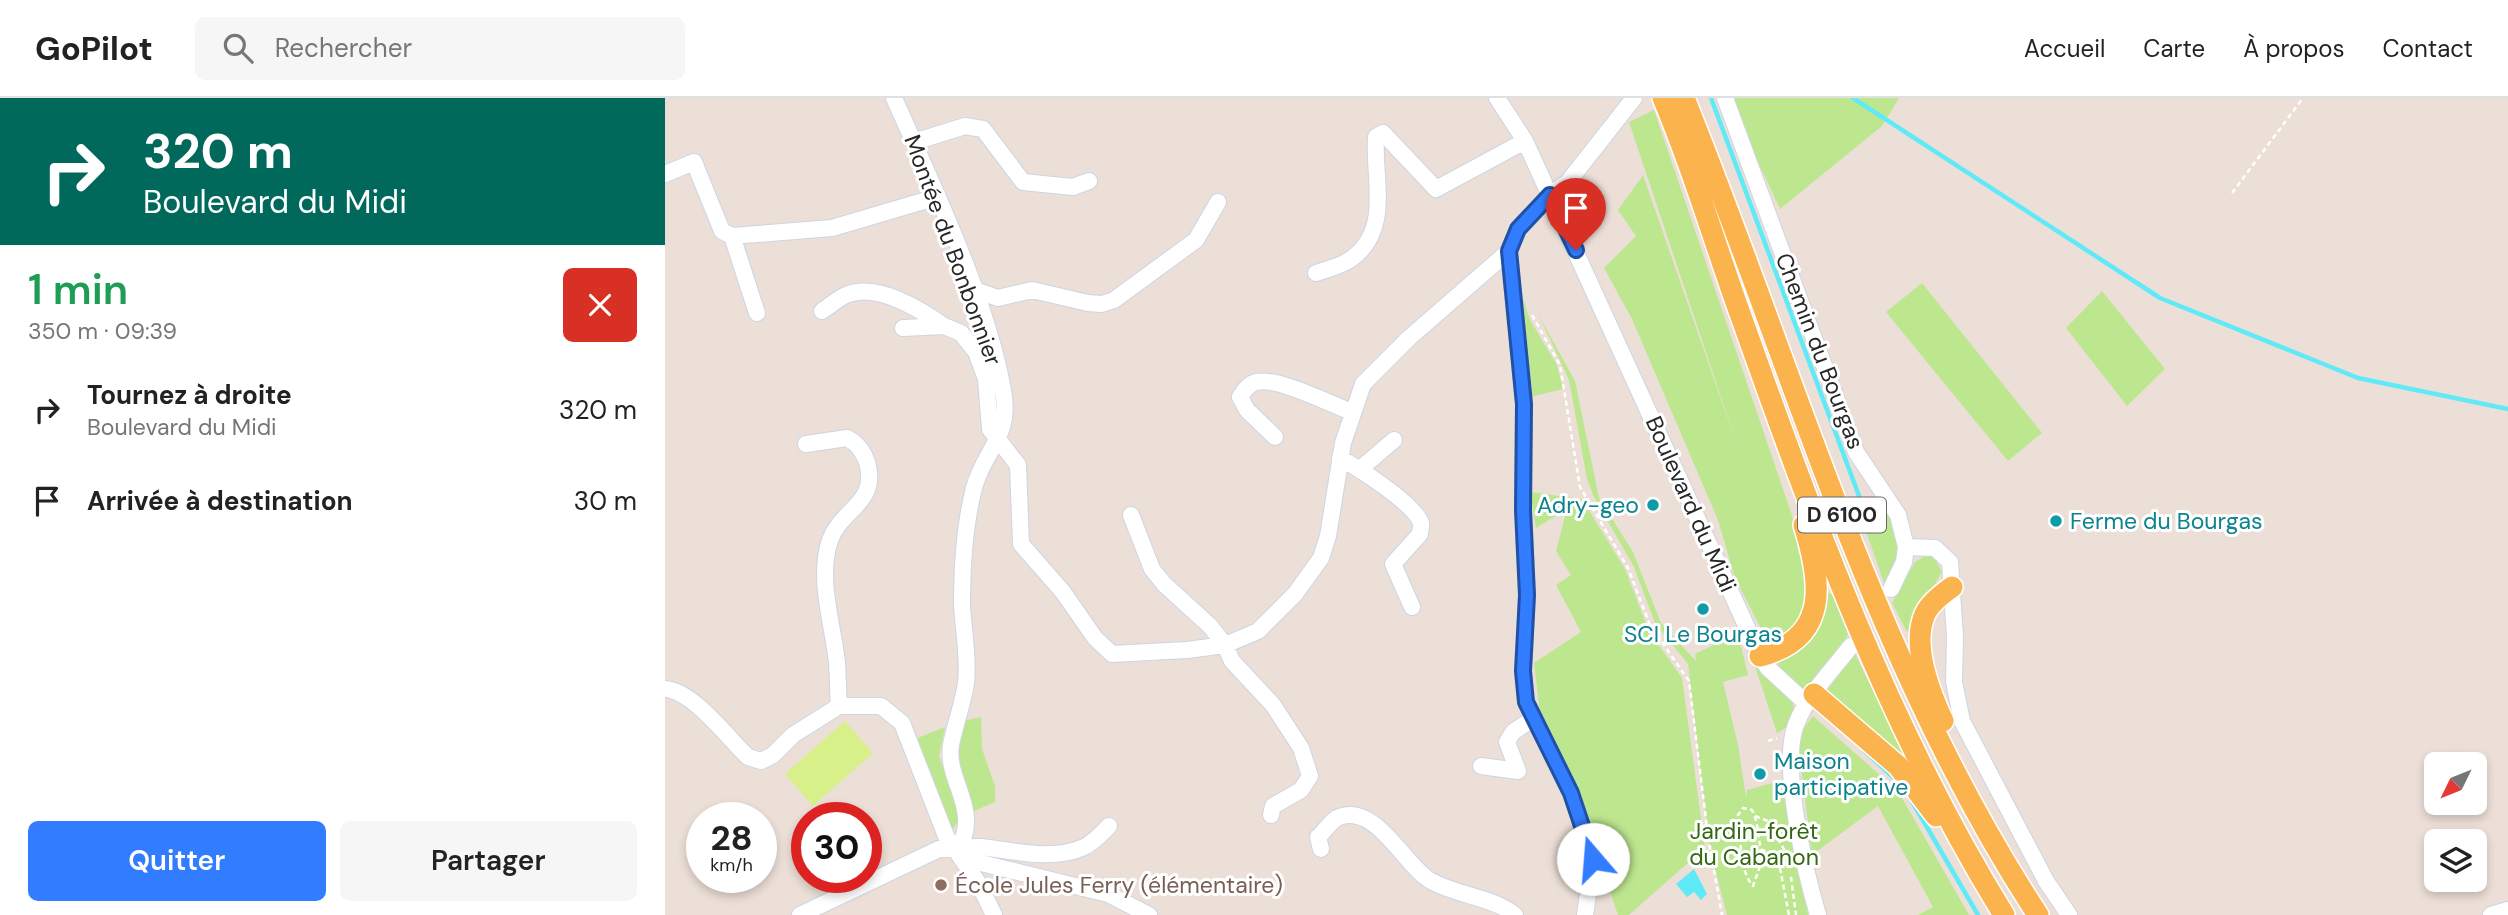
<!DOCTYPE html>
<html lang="fr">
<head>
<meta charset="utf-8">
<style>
  :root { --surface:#fff; --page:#f6f6f6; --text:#222; --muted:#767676; --line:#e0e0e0; --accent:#317cff }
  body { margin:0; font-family:"DM Sans",sans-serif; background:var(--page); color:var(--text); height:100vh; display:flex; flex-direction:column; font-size:26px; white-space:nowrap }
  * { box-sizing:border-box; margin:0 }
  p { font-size:23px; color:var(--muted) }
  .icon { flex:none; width:38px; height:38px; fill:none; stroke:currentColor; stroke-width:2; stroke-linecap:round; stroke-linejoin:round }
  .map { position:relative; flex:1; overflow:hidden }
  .side { display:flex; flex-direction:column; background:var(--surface); width:665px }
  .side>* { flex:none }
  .banner { background:#00695c; color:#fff; overflow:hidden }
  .needle { width:46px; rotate:227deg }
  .fabs { position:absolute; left:1759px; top:654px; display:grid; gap:14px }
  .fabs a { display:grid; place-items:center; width:63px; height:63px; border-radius:10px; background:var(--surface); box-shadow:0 4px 10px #0003; font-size:35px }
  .speed { position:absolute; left:21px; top:704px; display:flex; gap:14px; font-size:35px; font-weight:700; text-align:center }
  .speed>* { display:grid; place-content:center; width:91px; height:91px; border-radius:50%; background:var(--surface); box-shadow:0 4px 10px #0003; line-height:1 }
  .speed small { font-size:18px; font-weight:400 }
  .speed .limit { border:10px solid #d22; background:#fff; color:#111 }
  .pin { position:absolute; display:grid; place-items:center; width:60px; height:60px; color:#fff; margin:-72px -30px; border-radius:50% 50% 50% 0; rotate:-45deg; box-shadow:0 0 7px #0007 }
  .pin .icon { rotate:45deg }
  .me { position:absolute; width:77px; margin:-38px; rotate:342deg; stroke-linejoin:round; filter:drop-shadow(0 0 5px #0008) }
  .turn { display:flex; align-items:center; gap:24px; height:147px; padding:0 28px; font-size:32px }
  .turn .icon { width:91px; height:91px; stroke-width:2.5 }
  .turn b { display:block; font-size:49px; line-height:60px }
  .round { display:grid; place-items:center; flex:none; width:74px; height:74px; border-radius:10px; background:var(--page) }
  .headline { display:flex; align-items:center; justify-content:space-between; height:119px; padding:0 28px }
  h1 { font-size:42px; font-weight:600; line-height:52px; color:#1e9e55 }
  .primary-button { display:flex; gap:14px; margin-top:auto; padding:14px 28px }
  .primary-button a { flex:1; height:80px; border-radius:10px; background:var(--accent); color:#fff; font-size:28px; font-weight:600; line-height:80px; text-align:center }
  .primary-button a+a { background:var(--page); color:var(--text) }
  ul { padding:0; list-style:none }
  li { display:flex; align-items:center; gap:21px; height:91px; padding:0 28px }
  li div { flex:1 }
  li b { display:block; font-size:26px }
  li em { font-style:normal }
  header { display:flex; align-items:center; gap:42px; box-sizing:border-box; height:98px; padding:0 35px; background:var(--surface); border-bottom:2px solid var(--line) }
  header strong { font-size:33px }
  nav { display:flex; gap:38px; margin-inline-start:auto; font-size:24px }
  .search { width:490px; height:63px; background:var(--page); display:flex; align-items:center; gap:18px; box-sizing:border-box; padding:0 24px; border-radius:10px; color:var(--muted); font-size:26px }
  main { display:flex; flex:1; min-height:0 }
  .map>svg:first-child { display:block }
</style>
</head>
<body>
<header>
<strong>GoPilot</strong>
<div class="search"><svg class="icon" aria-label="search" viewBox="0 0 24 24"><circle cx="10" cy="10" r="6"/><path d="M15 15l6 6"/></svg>Rechercher</div>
<nav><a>Accueil</a><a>Carte</a><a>À propos</a><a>Contact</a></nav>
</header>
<main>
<section class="side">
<div class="banner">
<div class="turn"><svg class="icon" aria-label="right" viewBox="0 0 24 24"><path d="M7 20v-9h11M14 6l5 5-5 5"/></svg><div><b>320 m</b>Boulevard du Midi</div></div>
</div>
<div class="headline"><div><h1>1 min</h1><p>350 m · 09:39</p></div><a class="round" style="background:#d93025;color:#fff"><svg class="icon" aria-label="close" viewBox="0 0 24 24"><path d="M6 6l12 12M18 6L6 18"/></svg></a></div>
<ul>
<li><svg class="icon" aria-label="right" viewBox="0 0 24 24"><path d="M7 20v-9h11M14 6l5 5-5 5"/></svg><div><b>Tournez à droite</b><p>Boulevard du Midi</p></div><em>320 m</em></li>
<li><svg class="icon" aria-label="arrive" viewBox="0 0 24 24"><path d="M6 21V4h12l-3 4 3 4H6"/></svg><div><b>Arrivée à destination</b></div><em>30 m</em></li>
</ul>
<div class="primary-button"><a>Quitter</a><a>Partager</a></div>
</section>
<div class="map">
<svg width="1843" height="817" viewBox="0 0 1843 817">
  <rect width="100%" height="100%" fill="#ecdfd7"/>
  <path fill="#bde78e" d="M1069,0H1234L1217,28L1115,111L1072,19Z
    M989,12L1134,438C1138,464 1152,510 1128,530C1121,536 1111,540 1103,544L1070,480L1053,422L967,221L939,170L971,138L953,112L978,77L1074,353L964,24Z
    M853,185L865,222L892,267L898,291L865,299Z
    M1257,185L1377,335L1343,363L1221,214Z
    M1437,193L1500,271L1462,308L1401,230Z
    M873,216L910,283L934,400L968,454L996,525L1031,563L1030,556L1073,535L1083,577L1058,584L1073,647L1081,699L1082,692L1119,682L1143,817H1062L1045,752L1023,566L990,525L969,469L929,399L922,381L904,282Z
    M865,394L917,401L960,471L984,533L1017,580L1040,750L964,817H953L907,683L875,615L869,565L916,534L891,487L906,477L891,453L902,411L871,430Z
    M1210,400C1229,411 1240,446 1232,467C1230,474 1224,481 1220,488L1194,413Z
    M1260,458H1268L1277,474L1242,534L1227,505L1250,464Z
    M1165,495L1170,499L1183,537L1142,591L1134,590L1116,573L1112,561L1158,498Z
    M1085,553C1098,567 1143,606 1126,625C1123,629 1117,632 1112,635Z
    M1190,556L1247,673L1161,594Z
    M1148,618L1233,693L1304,817H1253L1268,809L1213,708L1147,757L1134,653L1135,635Z
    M316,619L317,651L330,688V704L309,713L291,653L293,624Z
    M280,629L274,658L296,719L285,735L250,641Z"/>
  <path fill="#d7f089" d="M180,623L208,655L148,708L120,676Z"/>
  <path fill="#60eaf7" d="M1029,771L1042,796L1036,802L1029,794L1022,799L1011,786Z"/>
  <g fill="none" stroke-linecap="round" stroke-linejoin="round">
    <path stroke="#60eaf7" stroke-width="4.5" d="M1046,0L1197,406
      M1188,0L1495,200L1693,280L1843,311
      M1199,652L1231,682
      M1245,700L1313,817"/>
    <g stroke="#ccd5e2" stroke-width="18">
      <path id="minor" d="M229,0C268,88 321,198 338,292C347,340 320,349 309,390C300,425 297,469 297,506C298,531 304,559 301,585C298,606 290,626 286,647C280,683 318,712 292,753
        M832,0L860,43L1095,558L1103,570L1142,606
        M1060,0L1191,354L1233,417L1241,449L1239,464L1226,491
        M249,44L300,28L318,31L358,84L408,89L424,83
        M0,76L29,64L57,133L67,138L167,130L272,99
        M67,138L92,215
        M651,175C662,171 677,168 686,161C727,132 708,81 711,39L718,35L771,91L860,43
        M307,191L333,200L367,192L423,205L437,206L449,202L531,142L553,104
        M157,213C165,208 172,201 181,197C211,184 255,211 279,228
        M238,230L279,228L296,235L311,254L321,281L325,331L353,367L356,446L398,494L430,540L447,556L522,552L560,547L593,533L630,496L656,460L663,438L678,345L698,286L744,240L844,153
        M610,339L582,312L575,299C579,293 583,286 591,284C613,279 665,306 687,314
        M141,346L182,340C192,345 198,353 202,364C214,405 176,411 165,442C152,481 168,526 172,565C173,579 173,594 174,608
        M675,360C693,370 750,406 756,425C757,428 755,432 755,436L728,466L747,509
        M695,371L729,342
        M466,417L487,471L499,486L545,528L560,547L567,563L608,607L636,650L645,678L636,692L608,708L606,717
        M1241,449L1270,450L1285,464L1290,539L1289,584L1297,623L1381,783L1404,817
        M0,591C27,592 63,640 83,659L96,663L108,657L128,637L174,608H216L237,625L281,738L314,786L329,817
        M816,668L853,673L842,644L848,634L869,620
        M656,751L653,739C659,734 665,724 672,720C710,702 740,769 766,783C793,798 825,798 850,817
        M294,754L316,765L443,796L484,817
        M135,817L274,751C289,752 304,748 317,749C349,753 389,763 419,749C428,745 437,735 444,728
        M920,817L928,761L906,695L861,604L858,573L862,497L858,412L859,306L844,153L854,131L885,97L903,84L969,0
        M1153,817C1140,773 1119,682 1128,637C1135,604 1166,574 1186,548
        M1826,817L1843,812"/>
    </g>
    <g stroke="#fff" stroke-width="24">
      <path id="major" d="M998,0C1027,68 1048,140 1073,210C1147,418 1222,628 1339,817
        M1019,0C1130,274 1209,567 1373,817
        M1095,558C1166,540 1156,482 1139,427
        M1149,596L1233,668L1271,718
        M1278,623C1265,595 1246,547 1260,516C1265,505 1277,496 1287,489"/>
    </g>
    <path stroke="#fff" stroke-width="2.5" stroke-dasharray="5 3.5" stroke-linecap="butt" d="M1567,95L1638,0
      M867,217L895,267L915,389L963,470L985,527L1024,583L1043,738L1057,817
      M1103,643L1112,640
      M1090,718L1103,723L1120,753
      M1096,751L1094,771L1088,788C1074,773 1076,738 1073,717L1078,710L1087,712C1094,726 1092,736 1096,751L1115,763L1123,755
      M1115,770L1124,817
      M1126,779L1131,817"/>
    <use href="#minor" stroke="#fff" stroke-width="16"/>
    <use href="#major" stroke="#fbb34d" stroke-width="21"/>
  </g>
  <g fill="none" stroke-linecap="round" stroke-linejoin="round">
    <g stroke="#2051a6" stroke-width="18">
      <path id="route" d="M911,152L885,97L853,131L844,153L859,306L858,412L862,497L858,573L861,604L906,695L928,761"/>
    </g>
    <use href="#route" stroke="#317cff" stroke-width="12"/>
  </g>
  <g fill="#0f9aa8" stroke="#fff" stroke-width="2.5">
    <circle cx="988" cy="407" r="7"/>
    <circle cx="1391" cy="423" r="7"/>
    <circle cx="1038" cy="511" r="7"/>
    <circle cx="1095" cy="676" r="7"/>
  </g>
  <circle fill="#8d6e63" stroke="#fff" stroke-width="2.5" cx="276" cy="787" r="7"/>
  <g text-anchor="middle" stroke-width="6" stroke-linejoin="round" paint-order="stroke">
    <rect fill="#fff" stroke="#686868" stroke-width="2" x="1133" y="399.5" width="88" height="35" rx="5"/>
    <g font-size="21" font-weight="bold" fill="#272727">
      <text x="1177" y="424">D 6100</text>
    </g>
    <g font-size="23" fill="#272727" stroke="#fff">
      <text transform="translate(288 152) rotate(70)" y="8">Montée du Bonbonnier</text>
      <text transform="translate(1155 253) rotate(69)" y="8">Chemin du Bourgas</text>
      <text transform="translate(1026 406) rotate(66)" y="8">Boulevard du Midi</text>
    </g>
    <g font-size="23" fill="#0d838f" stroke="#fff" text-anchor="start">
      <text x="974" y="415" text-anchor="end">Adry-geo</text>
      <text x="1405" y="431">Ferme du Bourgas</text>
      <text x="1038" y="544" text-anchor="middle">SCI Le Bourgas</text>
      <text x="1109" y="671">Maison<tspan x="1109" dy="26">participative</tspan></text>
    </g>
    <g font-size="23" fill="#346814" stroke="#fff">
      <text x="1089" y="741">Jardin-forêt<tspan x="1089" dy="26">du Cabanon</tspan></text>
    </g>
    <g font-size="23" fill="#785e54" stroke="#fff" text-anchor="start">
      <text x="290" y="795">École Jules Ferry (élémentaire)</text>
    </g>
  </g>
</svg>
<div class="fabs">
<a><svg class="needle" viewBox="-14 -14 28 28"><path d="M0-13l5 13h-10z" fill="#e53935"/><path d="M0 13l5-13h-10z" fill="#767676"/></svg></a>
<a><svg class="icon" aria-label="layers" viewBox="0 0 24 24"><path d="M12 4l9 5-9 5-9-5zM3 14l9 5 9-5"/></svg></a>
</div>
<div class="speed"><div>28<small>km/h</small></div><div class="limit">30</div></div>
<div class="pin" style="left:911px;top:152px;background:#d93025"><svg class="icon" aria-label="arrive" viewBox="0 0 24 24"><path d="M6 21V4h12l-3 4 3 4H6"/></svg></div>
<svg class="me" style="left:928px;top:761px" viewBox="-20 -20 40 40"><circle r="19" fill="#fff"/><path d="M0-13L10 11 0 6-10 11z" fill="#317cff"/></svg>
</div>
</main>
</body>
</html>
